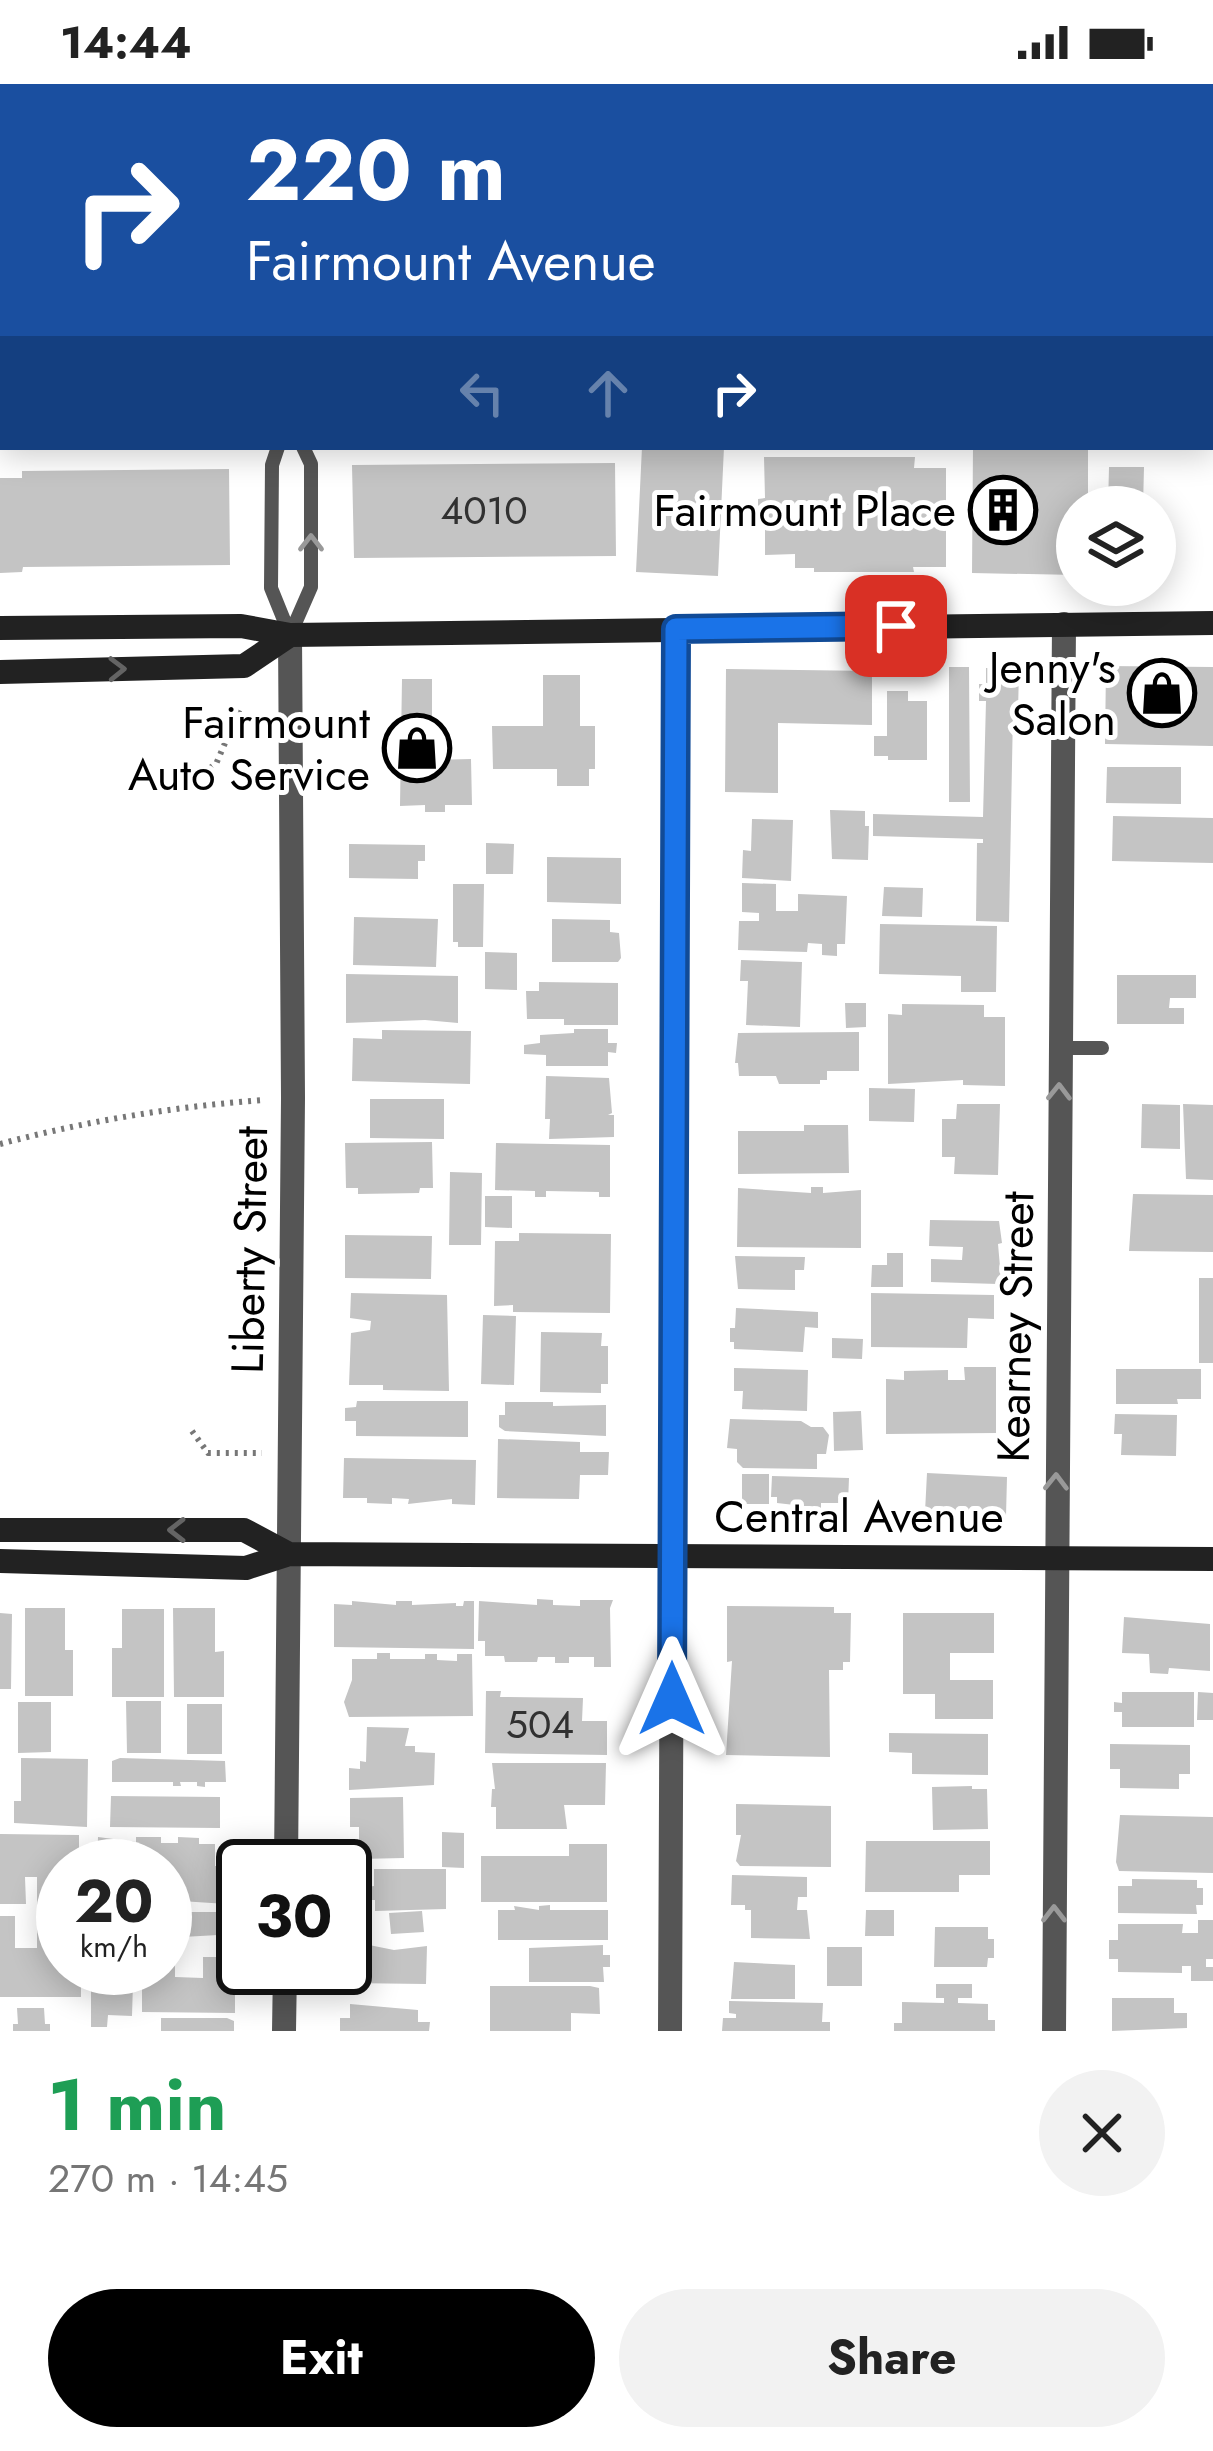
<!DOCTYPE html>
<html lang="en">
<head>
<meta charset="utf-8">
<style>
  :root { --surface:#fff; --page:#f2f2f2; --text:#222; --muted:#767676; --accent:#000 }
  body { margin:0; font-family:Jost,sans-serif; background:var(--page); color:var(--text); height:100vh; display:flex; flex-direction:column; font-size:45px; white-space:nowrap }
  * { box-sizing:border-box; margin:0 }
  p { font-size:39px; color:var(--muted) }
  .icon { flex:none; width:66px; height:66px; fill:none; stroke:currentColor; stroke-width:2; stroke-linecap:round; stroke-linejoin:round }
  .map { position:relative; height:1947px; overflow:hidden }
  .sheet { display:flex; flex-direction:column; background:var(--surface); flex:1 }
  .sheet>* { flex:none }
  .banner { position:absolute; left:0px; top:0px; width:1215px; height:366px; box-shadow:0 6px 30px #0003; background:#1a4fa0; color:#fff; overflow:hidden }
  .tools { position:absolute; left:1056px; top:402px; display:grid; gap:24px }
  .tools a { display:grid; place-items:center; width:120px; height:120px; border-radius:50%; background:var(--surface); box-shadow:0 6px 30px #0003; font-size:60px }
  .speed { position:absolute; left:36px; top:1755px; display:flex; gap:24px; font-size:60px; font-weight:700; text-align:center }
  .speed>* { display:grid; place-content:center; width:156px; height:156px; border-radius:50%; background:var(--surface); box-shadow:0 6px 30px #0003; line-height:1 }
  .speed small { font-size:30px; font-weight:400 }
  .speed .limit { border:6px solid #111; border-radius:18px; background:#fff; color:#111 }
  .pin { position:absolute; display:grid; place-items:center; width:102px; height:102px; color:#fff; margin:-51px; border-radius:24px; box-shadow:0 6px 18px #0006 }
  .me { position:absolute; width:132px; margin:-66px; rotate:0deg; stroke-linejoin:round; filter:drop-shadow(0 0 9px #0008) }
  .turn { display:flex; align-items:center; gap:42px; height:252px; padding:0 48px; font-size:54px }
  .turn .icon { width:156px; height:156px; stroke-width:2.5 }
  .turn b { display:block; font-size:84px; line-height:102px }
  .lanes { display:flex; align-items:center; height:114px; padding:0 48px; background:#0003; justify-content:center; gap:60px; direction:ltr }
  .lanes .off { opacity:.35 }
  .round { display:grid; place-items:center; flex:none; width:126px; height:126px; border-radius:63px; background:var(--page) }
  .overview { display:flex; align-items:center; justify-content:space-between; height:204px; padding:0 48px }
  h1 { font-size:72px; font-weight:700; line-height:90px; color:#1e9e55 }
  .primary-button { display:flex; gap:24px; margin-top:auto; padding:24px 48px }
  .primary-button a { flex:1; height:138px; border-radius:72px; background:var(--accent); color:#fff; font-size:48px; font-weight:700; line-height:138px; text-align:center }
  .primary-button a+a { background:var(--page); color:var(--text) }
  .status { display:flex; justify-content:space-between; align-items:center; height:84px; padding:0 60px; background:var(--surface); direction:ltr }
  .status svg { height:33px; fill:currentColor }
  .map>svg:first-child { display:block }
</style>
</head>
<body>
<div class="status"><b>14:44</b><svg viewBox="0 0 49 12"><path d="M0 12V9h3v3zM5 12V6h3v6zM10 12V3h3v9zM15 12V0h3v12zM26 1h20v11H26zM47 4h2v5h-2z"/></svg></div>
<div class="map">
<svg width="1213" height="1947" viewBox="0 0 1213 1947">
  <rect width="100%" height="100%" fill="#fff"/>
  <path fill="#c4c4c4" d="M642,363H724L718,492L636,488Z
    M973,363L1088,365V423H1077V491L972,489Z
    M764,373H915L914,384H946V483H913L914,488H814V484H795V470L765,471V440H758V415L765,414Z
    M615,379L616,472L354,474L352,381Z
    M1109,383H1144L1143,423H1108Z
    M229,385L230,481L23,483L22,488L0,489V394H22V387Z
    M1106,582L1213,583V662L1105,660Z
    M949,583H969L970,718H949Z
    M986,584L1019,585L1018,628H1013L1009,838L976,837L977,759H983V755L873,752V730L983,733L986,617H979V600H986Z
    M726,585L872,587V641L778,639V709L725,708Z
    M543,591H580V642H595V685H589V702H557V685H493L492,642H543Z
    M402,595H432V676L471,675L472,721H445V728H425V721L400,722Z
    M887,607H908V617H927V676H888V672H874V652H887Z
    M1107,683H1181V720L1106,719Z
    M830,726L865,727V742H869L868,776L832,775Z
    M1113,732L1213,734V779L1112,777Z
    M752,735L793,736L791,797L742,794L743,766L751,767Z
    M486,759L514,760L513,790H486Z
    M349,760L425,761V777H418V795L349,794Z
    M547,773L621,774V820L547,818Z
    M742,799L776,800V827H798V810L847,812L845,860H837V872L822,871V860L808,859L807,868L738,866L739,837H759V829L742,828Z
    M453,800H484L483,863H458V858H453Z
    M884,803L923,804L922,833L882,832Z
    M354,833L438,835L436,883L353,881Z
    M552,835L610,836V848L619,849L621,874L618,878H552Z
    M880,840L997,842L996,908H961V892L879,890Z
    M485,868L517,869V906L485,905Z
    M741,876L802,878L800,943L746,941L748,897H740Z
    M346,890L458,892V939L425,936L346,939Z
    M1117,891H1196V914H1170L1169,924H1184V940H1117Z
    M539,898L618,899V941H564V935H527L526,907H539Z
    M845,919H866V943L846,944Z
    M902,920L984,921V933H1005V1002L963,1001V996L888,1000V930L902,931Z
    M574,945H608V959H617L616,969L608,968V982H546V971L524,970V961L540,959V951L574,949Z
    M382,946L471,947L470,1000L352,997L353,954L382,955Z
    M859,948V987H827V996H820V1000H779L776,992H739L738,979H735L738,949Z
    M546,992L609,994L612,1029L608,1031H614V1053L549,1055L550,1035H545Z
    M869,1004L915,1005L914,1038L869,1037Z
    M370,1015H444V1055L370,1054Z
    M957,1020H1000L998,1091L954,1090L955,1073H942V1035H956Z
    M1142,1020L1180,1021V1065L1141,1064Z
    M1183,1020L1213,1021V1096L1186,1095Z
    M804,1041H848L849,1089L738,1090V1047H804Z
    M432,1058L433,1104H420L419,1109L358,1110V1104H346L345,1059Z
    M496,1059L610,1061V1113H599V1108L546,1107V1113H535V1107L495,1106Z
    M450,1088L482,1089L481,1161H449Z
    M811,1103H823V1109L861,1106V1164L737,1163L738,1104L811,1109Z
    M1133,1110L1213,1111V1168L1129,1167Z
    M485,1112H512V1144L485,1143Z
    M930,1136L999,1137L1002,1159L998,1160L1001,1194L998,1200L931,1198V1175L962,1176L963,1163L929,1162Z
    M519,1149L611,1150L610,1229L513,1228V1221L494,1222L495,1157H519Z
    M345,1151L432,1152L431,1195L345,1194Z
    M887,1169H903V1203H871L872,1181H887Z
    M735,1172L805,1173L804,1186H795V1206L738,1205Z
    M1199,1194H1213V1279H1199Z
    M351,1209L447,1211L449,1307L383,1306V1301H349L351,1249L370,1246L371,1237L350,1234Z
    M871,1209L994,1211V1235L968,1234L967,1264L871,1263Z
    M736,1224L818,1228V1244L805,1243L803,1268L734,1265V1258H730V1244H735Z
    M483,1231L516,1232L514,1301L481,1300Z
    M541,1248L602,1249L601,1262H608V1300H601V1309L540,1308Z
    M832,1254L863,1255L862,1275L832,1274Z
    M964,1283H996V1349L886,1350V1295L904,1296V1287L948,1286V1296H965Z
    M734,1284L808,1286L807,1327L742,1325L743,1307H734Z
    M1116,1285H1201V1315H1177L1178,1320H1116Z
    M357,1317H468V1353L356,1352V1337H345V1324L356,1323Z
    M505,1318H553V1322L606,1321V1352L505,1347L499,1343V1331H505Z
    M861,1327L863,1366L834,1367L833,1328Z
    M1115,1330L1177,1331L1176,1372L1121,1371L1122,1350H1114Z
    M730,1335L801,1337L811,1343H823L829,1351L826,1370H817V1385L743,1384L737,1378V1365L727,1364Z
    M498,1355L580,1358V1368H609L608,1391H580L579,1415L497,1414Z
    M344,1374L476,1376L475,1421L452,1420V1415L408,1420L409,1415L392,1414V1420L367,1419V1414H343Z
    M927,1389L1007,1393L1006,1432L925,1428Z
    M742,1390H769V1420H742Z
    M772,1392L849,1394L848,1419H821V1424L777,1419V1413H771Z
    M537,1515L553,1516V1521L580,1522V1516H613L610,1524L611,1583H594V1573H569V1579H555V1573H538L537,1578H505L504,1572H485V1557H478L479,1517L537,1521Z
    M352,1517L396,1521V1517H412V1521L456,1519V1522H463L464,1517H474V1565L334,1563V1520L352,1521Z
    M727,1522L834,1523V1529H851L850,1578H843V1586H829L830,1673L726,1671L732,1577L727,1578Z
    M25,1524H65V1566H73V1612H25Z
    M173,1524H215V1568L224,1567V1613H174Z
    M122,1525H164V1613H112V1564H122Z
    M0,1529L12,1530L11,1605H0Z
    M903,1529H994V1569H950V1596H993V1635H935V1610H903Z
    M1124,1533L1210,1540V1587L1169,1584L1168,1590L1150,1589L1149,1570L1122,1569Z
    M377,1569H390V1575H425V1570H437V1576L457,1577V1570H472L473,1632L349,1633L344,1618L352,1596V1575H377Z
    M486,1607H501L500,1613L583,1614L582,1637H607V1671L485,1669Z
    M1122,1608H1194V1643H1122V1628H1114V1618L1122,1619Z
    M1198,1608L1213,1609V1636H1197Z
    M126,1617H161V1669H127Z
    M18,1618H51V1668L18,1669Z
    M187,1620H222V1670H187Z
    M367,1643L409,1644L405,1662H415V1668L435,1669L434,1701L349,1706V1684L360,1685V1677L366,1678Z
    M889,1649L988,1650V1691L912,1690V1669L889,1668Z
    M1110,1660L1190,1661V1690H1179V1705L1120,1704V1685H1110Z
    M21,1674L88,1675L87,1743L14,1739V1717H21Z
    M120,1674L225,1677L226,1698H205V1703L197,1702V1698H180L181,1702H173V1698H112V1677Z
    M492,1679H606L605,1721H564L567,1745H496V1723H491L492,1705H495Z
    M972,1702V1705H987L988,1745L933,1746L932,1703Z
    M111,1712L220,1713V1744L110,1743Z
    M403,1713L404,1774L359,1775V1743H350V1714Z
    M736,1720L831,1722V1783L740,1782L736,1777L741,1751H736Z
    M1120,1731L1213,1733V1789L1119,1787L1116,1778Z
    M442,1748L464,1749V1784L442,1783Z
    M0,1750L79,1751V1782H63V1821H37V1793H25L26,1820H0Z
    M98,1753L136,1758V1753H161V1759H178V1753L199,1754V1760H215V1782H227V1820L165,1816V1782H97Z
    M866,1757H990V1791H959V1808H865Z
    M569,1760H607V1818H481V1772H569Z
    M374,1785H446V1825L375,1827V1816H367V1803L374,1802Z
    M732,1791L807,1793V1813H798L797,1826H807L810,1855L751,1854V1826H745V1821H731Z
    M1132,1795L1197,1796V1804H1203V1821H1196L1197,1830L1118,1829V1802H1132Z
    M550,1821V1826H608V1856H498V1826H515L514,1822L539,1826V1822Z
    M866,1826H894V1852H865Z
    M422,1827L424,1848L391,1850L389,1829Z
    M165,1828H218V1851L165,1854Z
    M0,1832H15V1864H37V1832H63V1884H81V1913H0Z
    M1198,1836H1213V1875H1206V1883H1213V1897H1191V1882H1182V1889L1118,1888V1875H1109V1856H1118V1840H1183L1182,1849H1198Z
    M935,1843H988V1855H994V1874H988L987,1883H934Z
    M359,1859L394,1866L427,1862L426,1900L347,1899L345,1862Z
    M603,1861V1871H610V1883H603L604,1898H529V1864Z
    M827,1863H862V1902H827Z
    M165,1872L175,1873V1893L203,1894V1873H235V1929L142,1928V1884H165Z
    M734,1878L795,1881V1915H731Z
    M91,1898L133,1899L132,1932L108,1931L107,1943H91Z
    M936,1900H972V1914H958V1919L988,1920V1936H995V1947H894V1939H902V1918L944,1919V1914H936Z
    M490,1902H590L599,1904L600,1930L571,1929V1947H490Z
    M1112,1914H1174V1929H1187V1944L1112,1947Z
    M729,1917L823,1919L822,1938H830V1947H722L723,1934H736V1930L729,1929Z
    M350,1920L418,1926V1938H430L429,1947H340V1934H350Z
    M17,1924H44L45,1940H50V1947H13V1940H18Z
    M161,1934H227L234,1937V1947H161Z"/>
  <g fill="none" stroke-linecap="round" stroke-linejoin="round">
    <path stroke="#777" stroke-width="6" stroke-dasharray="3 6" stroke-linecap="butt" d="M493,363V369
      M195,694L216,680L241,622
      M0,1060C86,1037 177,1022 265,1016
      M192,1347L208,1369H262"/>
    <path stroke="#555" stroke-width="14" d="M562,0V3
      M407,3L409,0
      M0,326H3
      M278,363L272,381L271,504L290,551
      M290,551L311,503V380L303,363
      M1060,964H1102"/>
    <path stroke="#555" stroke-width="24" d="M286,1782L293,1014L290,551
      M284,1947L285,1884
      M670,1947L676,545
      M1054,1947L1064,540"/>
    <path stroke="#222" stroke-width="24" d="M0,544L241,542L290,551L1213,539
      M0,588L244,582L290,551
      M0,1446H244L289,1470
      M0,1477L246,1484L289,1470L1213,1475"/>
  </g>
  <defs><path id="oneway-chevron" d="M-2-3.5L2.5 0L-2 3.5" fill="none" stroke-width="1.6" stroke-linecap="round" stroke-linejoin="round" transform="scale(3)"/></defs>
  <g stroke="#999">
    <use href="#oneway-chevron" transform="translate(311 459) rotate(-90)"/>
    <use href="#oneway-chevron" transform="translate(1059 1008) rotate(-89)"/>
    <use href="#oneway-chevron" transform="translate(1056 1398) rotate(-89)"/>
    <use href="#oneway-chevron" transform="translate(1054 1830) rotate(-90)"/>
  </g>
  <g stroke="#646464">
    <use href="#oneway-chevron" transform="translate(117 585) rotate(-1)"/>
    <use href="#oneway-chevron" transform="translate(177 1446) rotate(-180)"/>
  </g>
  <g fill="none" stroke-linecap="round" stroke-linejoin="round">
    <g stroke="#114b97" stroke-width="30">
      <path id="route" d="M672,1615L676,545L896,542"/>
    </g>
    <use href="#route" stroke="#1a73e8" stroke-width="21"/>
  </g>
  <defs>
    <g id="building-ring" transform="scale(3.45)"><circle r="9.5" fill="#fff" stroke="#000" stroke-width="1.5"/><path d="M-4-6H4V6H1V3H-1V6H-4ZM-2.5-4.3h1.7v1.8h-1.7ZM.8-4.3h1.7v1.8H.8ZM-2.5-1h1.7V.8h-1.7ZM.8-1h1.7V.8H.8Z" fill="#000"/></g>
    <g id="shop-ring" transform="scale(3.45)"><circle r="9.5" fill="#fff" stroke="#000" stroke-width="1.5"/><path d="M-5-2.5h2.3a2.7 3.5 0 0 1 5.4 0H5L5.5 6h-11ZM-1.5-2.5h3a1.5 2.3 0 0 0-3 0Z" fill="#000"/></g>
  </defs>
  <g fill-rule="evenodd">
    <use href="#building-ring" x="1003" y="426"/>
    <use href="#shop-ring" x="1162" y="609"/>
    <use href="#shop-ring" x="417" y="664"/>
  </g>
  <g text-anchor="middle" stroke-width="10" stroke-linejoin="round" paint-order="stroke">
    <g font-size="39" fill="#313131">
      <text x="484" y="440">4010</text>
      <text x="540" y="1654">504</text>
    </g>
    <g font-size="45" fill="#000" stroke="#fff" text-anchor="end">
      <text x="956" y="442">Fairmount Place</text>
      <text x="1116" y="599">Jenny's<tspan x="1116" dy="52">Salon</tspan></text>
      <text x="370" y="654">Fairmount<tspan x="370" dy="52">Auto Service</tspan></text>
    </g>
    <g font-size="45" fill="#000" stroke="#fff">
      <text transform="translate(249 1166) rotate(-89)" y="16">Liberty Street</text>
      <text transform="translate(1015 1243) rotate(-89)" y="16">Kearney Street</text>
      <text x="859" y="1448">Central Avenue</text>
    </g>
  </g>
</svg>
<div class="tools">
<a><svg class="icon" aria-label="layers" viewBox="0 0 24 24"><path d="M12 4l9 5-9 5-9-5zM3 14l9 5 9-5"/></svg></a>
</div>
<div class="speed"><div>20<small>km/h</small></div><div class="limit">30</div></div>
<div class="pin" style="left:896px;top:542px;background:#d93025"><svg class="icon" aria-label="arrive" viewBox="0 0 24 24"><path d="M6 21V4h12l-3 4 3 4H6"/></svg></div>
<svg class="me" style="left:672px;top:1615px" viewBox="-20 -20 40 40"><path d="M0-17L14 15 0 8-14 15z" fill="#1a73e8" stroke="#fff" stroke-width="4"/></svg>
<div class="banner">
<div class="turn"><svg class="icon" aria-label="right" viewBox="0 0 24 24"><path d="M7 20v-9h11M14 6l5 5-5 5"/></svg><div><b>220 m</b>Fairmount Avenue</div></div>
<div class="lanes"><svg class="icon off" aria-label="left" viewBox="0 0 24 24"><path d="M17 20v-9H6M10 6l-5 5 5 5"/></svg><svg class="icon off" aria-label="ahead" viewBox="0 0 24 24"><path d="M12 20V5M6 11l6-6 6 6"/></svg><svg class="icon" aria-label="right" viewBox="0 0 24 24"><path d="M7 20v-9h11M14 6l5 5-5 5"/></svg></div>
</div>
</div>
<section class="sheet">
<div class="overview"><div><h1>1 min</h1><p>270 m · 14:45</p></div><a class="round"><svg class="icon" aria-label="close" viewBox="0 0 24 24"><path d="M6 6l12 12M18 6L6 18"/></svg></a></div>
<div class="primary-button"><a>Exit</a><a>Share</a></div>
</section>
</body>
</html>
